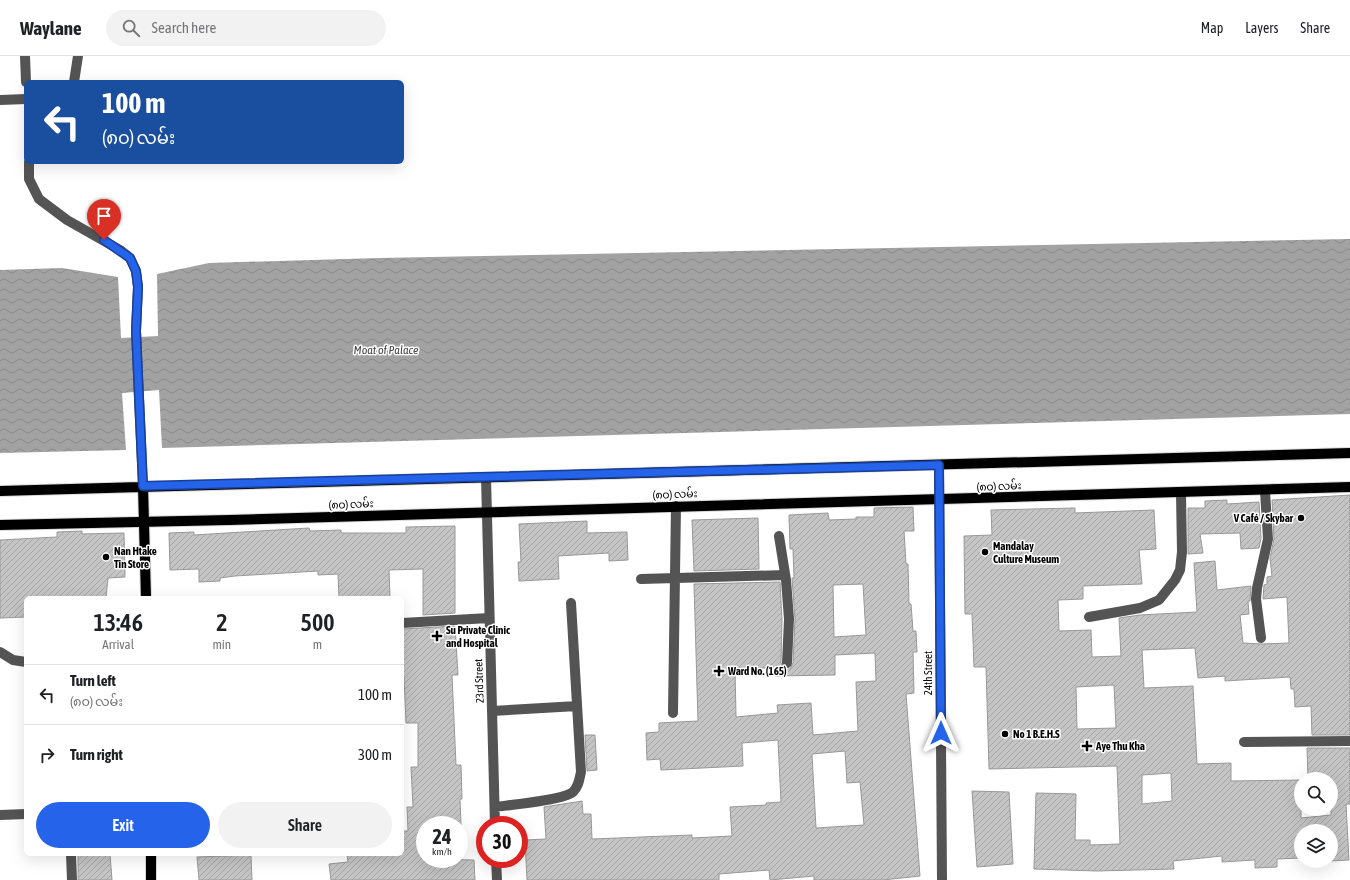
<!DOCTYPE html>
<html lang="en">
<head>
<meta charset="utf-8">
<style>
  :root { --surface:#fff; --page:#f2f2f2; --text:#202124; --muted:#757577; --line:#e0e0e0; --accent:#2563eb }
  body { margin:0; font-family:"Asap Condensed","Noto Sans Myanmar",sans-serif; background:var(--page); color:var(--text); height:100vh; display:flex; flex-direction:column; font-size:15px; white-space:nowrap }
  * { box-sizing:border-box; margin:0 }
  p { font-size:13px; color:var(--muted) }
  .icon { flex:none; width:22px; height:22px; fill:none; stroke:currentColor; stroke-width:2; stroke-linecap:round; stroke-linejoin:round }
  .map { position:relative; flex:1; overflow:hidden }
  .drawer { position:absolute; left:24px; top:540px; width:380px; height:260px; display:flex; flex-direction:column; background:var(--surface); border-radius:6px; box-shadow:0 4px 16px #0002 }
  .drawer>* { flex:none }
  .banner { position:absolute; left:24px; top:24px; width:380px; height:84px; border-radius:6px; box-shadow:0 4px 16px #0002; background:#1a4fa0; color:#fff; overflow:hidden }
  .fabs { position:absolute; left:1294px; top:716px; display:grid; gap:8px }
  .fabs a { display:grid; place-items:center; width:44px; height:44px; border-radius:50%; background:var(--surface); box-shadow:0 4px 16px #0002; font-size:20px }
  .speed { position:absolute; left:416px; top:760px; display:flex; gap:8px; font-size:20px; font-weight:700; text-align:center }
  .speed>* { display:grid; place-content:center; width:52px; height:52px; border-radius:50%; background:var(--surface); box-shadow:0 4px 16px #0002; line-height:1 }
  .speed small { font-size:10px; font-weight:400 }
  .speed .limit { border:6px solid #d22; background:#fff; color:#111 }
  .pin { position:absolute; display:grid; place-items:center; width:34px; height:34px; color:#fff; margin:-41px -17px; border-radius:50% 50% 50% 0; rotate:-45deg; box-shadow:0 0 4px #0007 }
  .pin .icon { rotate:45deg }
  .me { position:absolute; width:44px; margin:-22px; rotate:0deg; stroke-linejoin:round; filter:drop-shadow(0 0 3px #0008) }
  .turn { display:flex; align-items:center; gap:14px; height:84px; padding:0 12px; font-size:18px }
  .turn .icon { width:52px; height:52px; stroke-width:2.5 }
  .turn b { display:block; font-size:28px; line-height:34px }
  .eta { display:flex; justify-content:space-evenly; align-items:center; height:68px; text-align:center }
  .eta b { font-size:24px; font-weight:600; line-height:28px }
  .action { display:flex; gap:8px; margin-top:auto; padding:8px 12px }
  .action a { flex:1; height:46px; border-radius:24px; background:var(--accent); color:#fff; font-size:16px; font-weight:600; line-height:46px; text-align:center }
  .action a+a { background:var(--page); color:var(--text) }
  ul { padding:0; list-style:none }
  li { display:flex; align-items:center; gap:12px; height:60px; padding:0 12px; border-top:1px solid var(--line) }
  li div { flex:1 }
  li b { display:block; font-size:15px }
  li em { font-style:normal }
  header { display:flex; align-items:center; gap:24px; box-sizing:border-box; height:56px; padding:0 20px; background:var(--surface); border-bottom:1px solid var(--line) }
  header strong { font-size:19px }
  nav { display:flex; gap:22px; margin-inline-start:auto; font-size:14px }
  .search { width:280px; height:36px; background:var(--page); display:flex; align-items:center; gap:10px; box-sizing:border-box; padding:0 14px; border-radius:22px; color:var(--muted); font-size:15px }
  .map>svg:first-child { display:block }
</style>
</head>
<body>
<header>
<strong>Waylane</strong>
<div class="search"><svg class="icon" aria-label="search" viewBox="0 0 24 24"><circle cx="10" cy="10" r="6"/><path d="M15 15l6 6"/></svg>Search here</div>
<nav><a>Map</a><a>Layers</a><a>Share</a></nav>
</header>
<div class="map">
<svg width="1350" height="824" viewBox="0 0 1350 824">
  <defs>
    <pattern id="water-waves" width="16" height="10" patternUnits="userSpaceOnUse"><rect width="16" height="10" fill="#a2a2a2"/><path d="M0 5q4-4 8 0t8 0" fill="none" stroke="#8a8a8a"/></pattern>
    <pattern id="building-hatch" width="6" height="6" patternUnits="userSpaceOnUse"><rect width="6" height="6" fill="#c4c4c4"/><path d="M-1 1l2-2M0 6l6-6M5 7l2-2" fill="none" stroke="#a7a7a7"/></pattern>
  </defs>
  <rect width="100%" height="100%" fill="#fff"/>
  <path fill="url(#water-waves)" d="M1350,183V358L162,392L159,334L122,337L126,394L0,397V214L62,212L118,221L121,282L158,280L157,218L209,207L379,202Z"/>
  <path fill="url(#building-hatch)" stroke="#989898" fill-rule="evenodd" d="M1350,439V679H1312L1311,650L1295,651L1294,633H1291L1290,621L1225,625V620L1198,622L1195,592L1142,594L1144,632L1193,630L1197,708L1231,707V725L1301,724V762L1331,759V723H1308L1307,692H1350V748H1346L1349,804L1331,805V775H1301V802L1277,803V811L1255,812V804L1222,806V800L1173,805L1174,813L1097,815L1034,813L1036,737L1076,738L1075,784H1090V789L1120,788L1117,710L989,713L986,611H974L972,558H965L964,480L992,479L991,454L1075,452V457L1154,454L1156,493L1139,494L1142,528L1083,530V543L1058,544L1059,575L1091,574L1092,601L1121,600L1119,562L1140,559L1197,556L1194,507L1215,505L1217,534L1251,530L1250,545H1248L1249,558L1240,559L1243,587L1261,588L1289,587L1287,541L1263,543L1264,529L1267,528V521L1272,520L1270,502L1274,483L1272,444ZM1114,629L1116,672L1077,673L1076,631ZM1171,717L1172,745L1142,748V719Z
    M1227,444V448L1259,446L1261,482L1259,492L1241,493L1240,477L1200,478L1203,497L1188,498V452H1205V445Z
    M913,451L914,475H904L906,508H908L909,548H911L913,575H916L917,596H913L914,637L906,638L920,820L883,824H814V820L770,824L769,814L719,818V824H527L525,784L546,783L544,751L582,745L583,758H591L592,783L692,779V782L732,780L730,751L766,749V747L781,746L778,684L742,687L743,710L661,714L660,703L647,704L646,677L659,676V667L698,665L694,528L780,526L782,563L781,607L784,613H790L793,607L795,563L792,522H794L793,493H790L789,459L828,457L829,464L856,463V461H874V452ZM863,528L866,579L834,581L833,529ZM875,597L876,625L856,626L858,675L813,679L811,647L777,649L778,657L736,661L735,612H774L775,620L835,619V599ZM845,695L847,727L860,726L864,769L816,772L812,698Z
    M758,462L759,513L694,515L692,464Z
    M587,465V477L627,476L628,504L609,505V497L558,500L559,523L519,525L518,506H521L519,468Z
    M455,470V557L423,559V513L389,514L390,541L380,542H339L338,518L318,519V515L235,520L220,522V525L199,526V513L170,514L169,477L194,476V479L309,472L310,475L341,474V477H406V471Z
    M82,475V478L124,477L125,521L108,522L106,542H26V561L0,562V484L57,481V476Z
    M455,570L458,619H452L456,709H461L462,743H460L461,769H425V803L474,804L475,824H331L329,808L348,806L347,798H402V775H408L407,751H413L411,711H418V667H406L404,621H402V573Z
    M585,679H595L597,714L587,715Z
    M972,735L1009,736L1013,808L977,811Z
    M78,798H110L112,824H78Z
    M251,799L252,824H199L197,801Z"/>
  <g fill="none" stroke-linecap="round" stroke-linejoin="round">
    <g stroke="#dbdbdb" stroke-width="12">
      <path id="major" d="M143,430L146,542
        M0,435L1350,397
        M0,469L229,464L1350,431
        M151,798V824"/>
    </g>
    <path stroke="#545454" stroke-width="10" d="M25,0L26,26
      M74,26L78,0
      M0,44L26,43
      M29,106V123L39,143L67,164L120,194L130,202L136,215L138,231L136,275L143,430
      M939,409L942,824
      M486,421L495,769
      M779,480L786,524L789,563L787,607
      M641,523L785,519
      M1089,561L1140,552L1159,544L1175,524L1180,514L1182,496L1181,437
      M402,567L489,562
      M1261,582L1256,543L1257,532L1268,483L1265,435
      M0,596L13,604L26,606
      M492,655L577,650
      M673,657L676,450
      M1244,686L1350,685
      M495,751C509,749 564,744 573,736C579,730 579,724 581,716L571,547
      M0,759L26,758
      M71,798L72,824
      M496,803L497,824"/>
    <use href="#major" stroke="#000" stroke-width="10"/>
  </g>
  <g fill="none" stroke-linecap="round" stroke-linejoin="round">
    <g stroke="#184099" stroke-width="10">
      <path id="route" d="M104,184L130,202L136,215L138,231L136,275L143,430L939,409L941,677"/>
    </g>
    <use href="#route" stroke="#2563eb" stroke-width="7"/>
  </g>
  <g fill="#000" stroke="#fff" stroke-width="1.5">
    <circle cx="1301" cy="462" r="4"/>
    <circle cx="985" cy="496" r="4"/>
    <circle cx="106" cy="501" r="4"/>
    <path d="M435 574h4v4h4v4h-4v4h-4v-4h-4v-4h4z"/>
    <path d="M717 609h4v4h4v4h-4v4h-4v-4h-4v-4h4z"/>
    <circle cx="1005" cy="678" r="4"/>
    <path d="M1085 684h4v4h4v4h-4v4h-4v-4h-4v-4h4z"/>
  </g>
  <g text-anchor="middle" stroke-width="3" stroke-linejoin="round" paint-order="stroke">
    <g font-size="11" fill="#000" stroke="#fff">
      <text transform="translate(999 430) rotate(-2)" y="4">(၈၀) လမ်း</text>
      <text transform="translate(675 438) rotate(-2)" y="4">(၈၀) လမ်း</text>
      <text transform="translate(351 448) rotate(-2)" y="4">(၈၀) လမ်း</text>
      <text transform="translate(928 617) rotate(-90)" y="4">24th Street</text>
      <text transform="translate(479 625) rotate(-92)" y="4">23rd Street</text>
    </g>
    <g font-size="11" font-weight="bold" fill="#000" stroke="#fff" text-anchor="start">
      <text x="1293" y="466" text-anchor="end">V Café / Skybar</text>
      <text x="993" y="494">Mandalay<tspan x="993" dy="13">Culture Museum</tspan></text>
      <text x="114" y="499">Nan Htake<tspan x="114" dy="13">Tin Store</tspan></text>
      <text x="446" y="578">Su Private Clinic<tspan x="446" dy="13">and Hospital</tspan></text>
      <text x="728" y="619">Ward No. (165)</text>
      <text x="1013" y="682">No 1 B.E.H.S</text>
      <text x="1096" y="694">Aye Thu Kha</text>
    </g>
    <g font-size="12" font-style="italic" fill="#434343" stroke="#fff">
      <text x="386" y="298">Moat of Palace</text>
    </g>
  </g>
</svg>
<div class="fabs">
<a><svg class="icon" aria-label="search" viewBox="0 0 24 24"><circle cx="10" cy="10" r="6"/><path d="M15 15l6 6"/></svg></a>
<a><svg class="icon" aria-label="layers" viewBox="0 0 24 24"><path d="M12 4l9 5-9 5-9-5zM3 14l9 5 9-5"/></svg></a>
</div>
<div class="speed"><div>24<small>km/h</small></div><div class="limit">30</div></div>
<div class="pin" style="left:104px;top:184px;background:#d93025"><svg class="icon" aria-label="arrive" viewBox="0 0 24 24"><path d="M6 21V4h12l-3 4 3 4H6"/></svg></div>
<svg class="me" style="left:941px;top:677px" viewBox="-20 -20 40 40"><path d="M0-17L14 15 0 8-14 15z" fill="#2563eb" stroke="#fff" stroke-width="4"/></svg>
<div class="banner">
<div class="turn"><svg class="icon" aria-label="left" viewBox="0 0 24 24"><path d="M17 20v-9H6M10 6l-5 5 5 5"/></svg><div><b>100 m</b>(၈၀) လမ်း</div></div>
</div>
<section class="drawer">
<div class="eta">
<div><b>13:46</b><p>Arrival</p></div>
<div><b>2</b><p>min</p></div>
<div><b>500</b><p>m</p></div>
</div>
<ul>
<li><svg class="icon" aria-label="left" viewBox="0 0 24 24"><path d="M17 20v-9H6M10 6l-5 5 5 5"/></svg><div><b>Turn left</b><p>(၈၀) လမ်း</p></div><em>100 m</em></li>
<li><svg class="icon" aria-label="right" viewBox="0 0 24 24"><path d="M7 20v-9h11M14 6l5 5-5 5"/></svg><div><b>Turn right</b></div><em>300 m</em></li>
</ul>
<div class="action"><a>Exit</a><a>Share</a></div>
</section>
</div>
</body>
</html>
